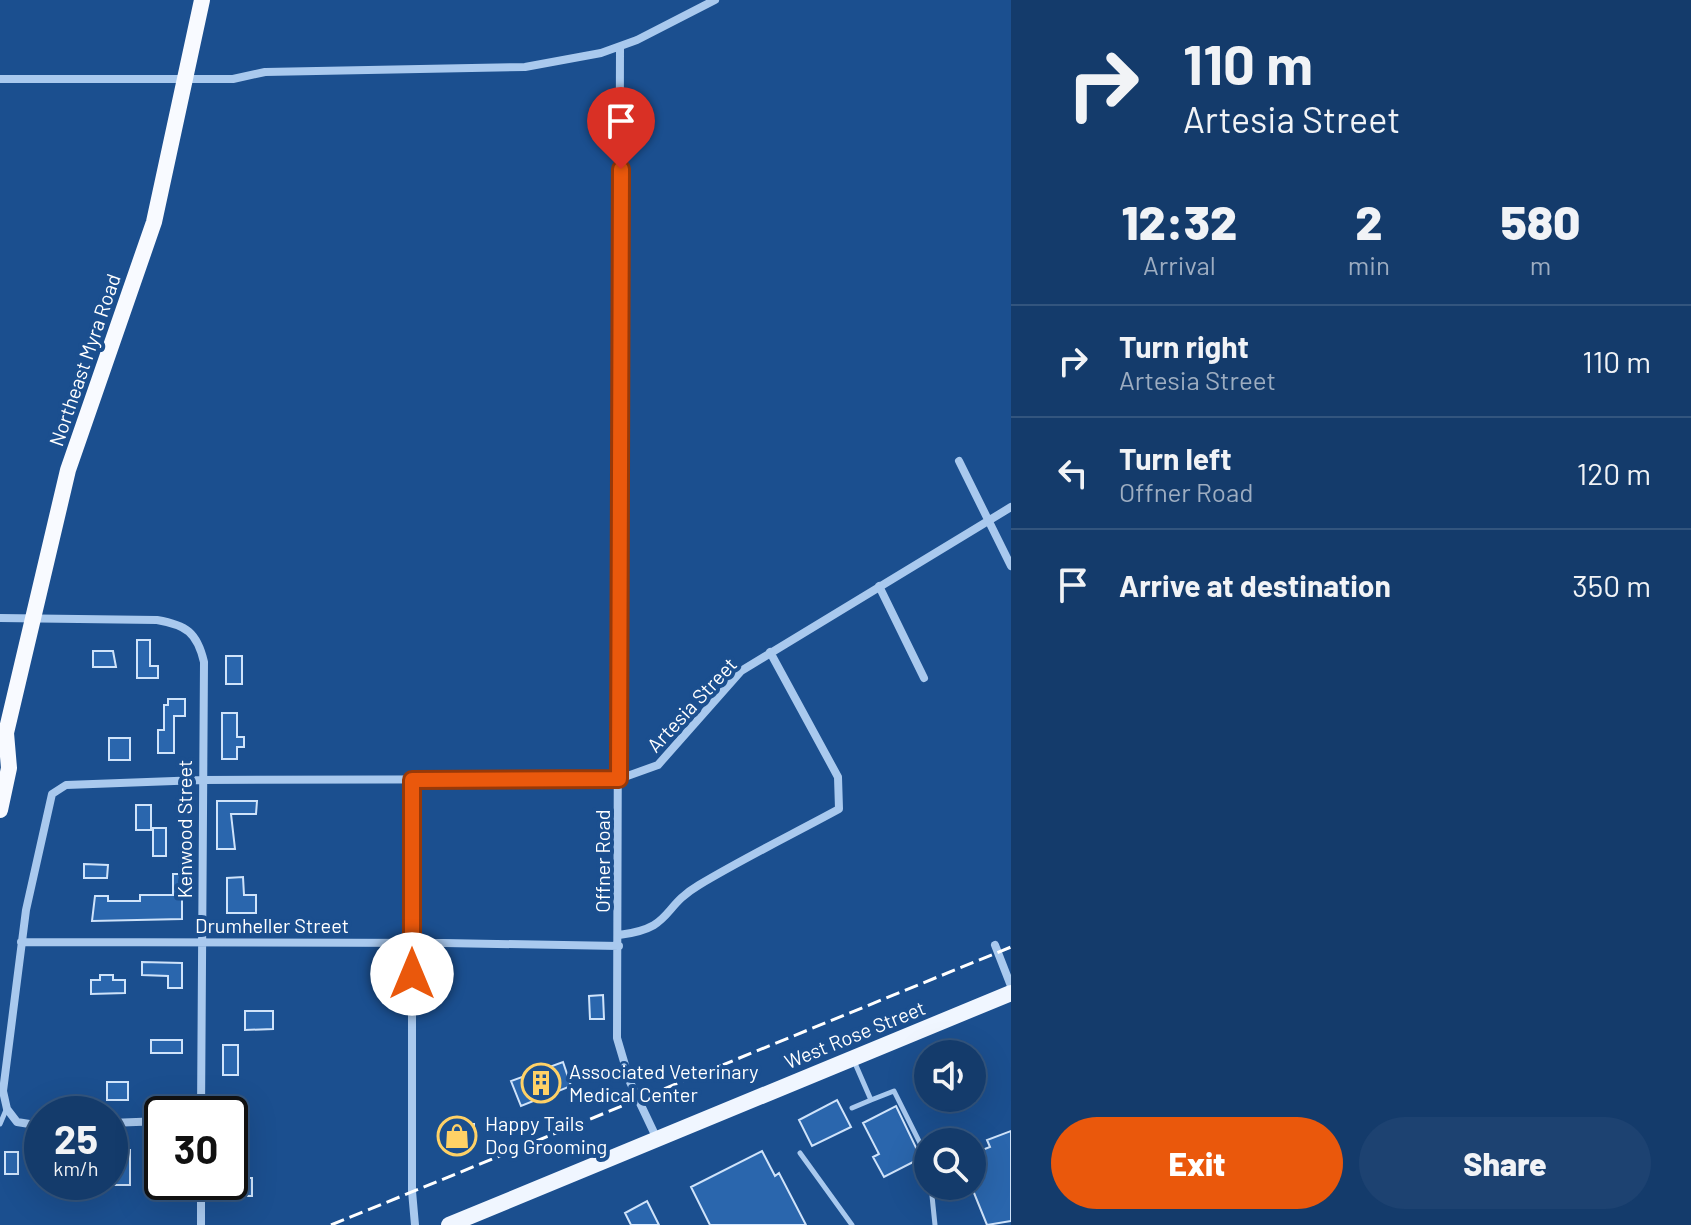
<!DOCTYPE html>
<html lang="en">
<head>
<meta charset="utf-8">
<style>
  :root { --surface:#143b6b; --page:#1d4271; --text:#f1f3f6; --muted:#9dadc1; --line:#33557e; --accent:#ea580c }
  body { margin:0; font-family:Barlow,sans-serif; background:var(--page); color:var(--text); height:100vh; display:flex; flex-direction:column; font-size:30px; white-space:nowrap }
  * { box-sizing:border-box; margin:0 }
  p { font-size:26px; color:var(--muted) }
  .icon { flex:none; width:44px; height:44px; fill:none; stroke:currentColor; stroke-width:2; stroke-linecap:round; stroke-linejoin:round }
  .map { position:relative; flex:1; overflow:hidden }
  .drawer { display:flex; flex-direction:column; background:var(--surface); width:680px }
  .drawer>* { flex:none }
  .hud { background:#143b6b; color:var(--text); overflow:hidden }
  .buttons { position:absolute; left:914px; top:1040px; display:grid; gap:16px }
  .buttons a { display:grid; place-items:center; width:72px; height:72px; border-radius:50%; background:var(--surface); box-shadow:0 8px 32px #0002,0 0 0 2px var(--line); font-size:40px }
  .speed { position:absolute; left:24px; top:1096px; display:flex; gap:16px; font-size:40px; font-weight:700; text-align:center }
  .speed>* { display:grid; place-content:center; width:104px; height:104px; border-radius:50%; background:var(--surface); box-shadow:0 8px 32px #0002,0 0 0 2px var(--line); line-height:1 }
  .speed small { font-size:20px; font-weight:400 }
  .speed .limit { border:4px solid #111; border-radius:12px; background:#fff; color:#111 }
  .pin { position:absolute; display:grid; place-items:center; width:68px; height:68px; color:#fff; margin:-82px -34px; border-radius:50% 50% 50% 0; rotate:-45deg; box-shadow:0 0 8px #0007 }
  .pin .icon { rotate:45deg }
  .me { position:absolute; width:88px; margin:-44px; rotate:0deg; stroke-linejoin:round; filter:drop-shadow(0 0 6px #0008) }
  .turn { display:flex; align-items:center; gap:28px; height:168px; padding:0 40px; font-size:36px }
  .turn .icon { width:104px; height:104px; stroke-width:2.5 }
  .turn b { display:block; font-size:56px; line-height:68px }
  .eta { display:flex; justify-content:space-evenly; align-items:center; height:136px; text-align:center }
  .eta b { font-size:48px; font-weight:800; line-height:56px }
  .button { display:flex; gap:16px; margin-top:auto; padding:16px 40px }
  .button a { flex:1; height:92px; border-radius:48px; background:var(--accent); color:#fff; font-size:32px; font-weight:800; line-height:92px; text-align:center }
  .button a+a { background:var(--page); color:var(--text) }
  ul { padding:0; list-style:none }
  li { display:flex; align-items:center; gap:24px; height:112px; padding:0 40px; border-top:2px solid var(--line) }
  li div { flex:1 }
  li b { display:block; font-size:30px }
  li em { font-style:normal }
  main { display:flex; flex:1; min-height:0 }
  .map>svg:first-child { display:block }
</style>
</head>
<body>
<main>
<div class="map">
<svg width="1011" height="1225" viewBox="0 0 1011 1225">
  <rect width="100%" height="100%" fill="#1b4f8f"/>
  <path fill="#2a66ad" stroke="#cfe3fa" stroke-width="2" d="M137,640H150V666H158V678H137Z
    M93,651H113L116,667H93Z
    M226,656H242V684H226Z
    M168,699H185V716H174V753H158V730H164V705H168Z
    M222,713H237V737H244V747H237V759H222Z
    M109,738H130V760H109Z
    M217,801H257L256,814H231L235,849H217Z
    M136,805H151V830H136Z
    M153,828H166V856H153Z
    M84,864L108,865L107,878H84Z
    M173,874H187V896H182V919L92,921L95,896H108V901H140V895H173Z
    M243,877L244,895H256V913H227V878Z
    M142,962L182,963V988H168V976L142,975Z
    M100,975H113V980H125V993L91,994V980H100Z
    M603,995L604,1019H590L589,996Z
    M245,1011H273V1029L245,1030Z
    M151,1040H182V1053H151Z
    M223,1045H238V1075H223Z
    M563,1062L571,1086L521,1106L511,1081Z
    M107,1082H128V1100H107Z
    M837,1100L851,1127L812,1146L799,1120Z
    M896,1106L921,1158L884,1177L873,1157L879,1154L863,1123Z
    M448,1124H474V1141L440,1145L441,1131Z
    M1011,1131V1221L987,1225L972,1188V1154L990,1147L987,1140Z
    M110,1150H130V1185H110Z
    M762,1151L775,1176L779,1173L806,1225H710L691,1187Z
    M5,1152H18V1174H5Z
    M230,1178H252V1196H228Z
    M647,1201L659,1225H631L625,1213Z"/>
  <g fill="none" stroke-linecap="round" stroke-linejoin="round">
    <path stroke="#a9c9ee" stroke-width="5" d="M854,1061L871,1100L894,1091L927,1157L928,1166
      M852,1108L871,1100
      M0,1124L6,1110
      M800,1153L852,1225
      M931,1186L935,1225"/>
    <path stroke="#a9c9ee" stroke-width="8" d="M620,47L617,1038L630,1082L657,1139
      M0,79H233L265,72L525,67L601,53L637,40L715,0
      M959,461L1011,566
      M879,586L924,678
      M0,618L157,620C186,625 197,632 204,662L201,1114
      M412,780V1191L415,1225
      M619,935C674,928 660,908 699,885C744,858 793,834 839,809L838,777L770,652
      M21,942L444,943L619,946
      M995,945L1011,986
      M110,1123L162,1121
      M42,1126L17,1122L7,1109L3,1091L26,910L52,794L66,785L201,780L619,779L658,765L741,671L1011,507
      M201,1182V1225"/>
    <path stroke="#f0f6ff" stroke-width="16" d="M449,1225L1011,993"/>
    <path stroke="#f8faff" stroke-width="16" d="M0,743L6,733L68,470L154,222L202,0
      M0,810L9,768L6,733"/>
    <path stroke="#fff" stroke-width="3" stroke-dasharray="14 6" stroke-linecap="butt" d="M331,1225L1011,947"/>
  </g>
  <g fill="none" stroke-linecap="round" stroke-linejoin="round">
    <g stroke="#983908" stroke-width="20">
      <path id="route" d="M412,974V780L619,779L621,169"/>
    </g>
    <use href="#route" stroke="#ea580c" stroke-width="14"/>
  </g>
  <defs>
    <g id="building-ring" transform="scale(2)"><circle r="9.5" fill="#1b4f8f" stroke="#ffd166" stroke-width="1.5"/><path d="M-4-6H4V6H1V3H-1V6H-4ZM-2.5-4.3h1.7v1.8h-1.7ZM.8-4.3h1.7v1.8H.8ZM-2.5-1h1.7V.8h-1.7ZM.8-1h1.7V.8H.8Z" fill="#ffd166"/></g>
    <g id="shop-ring" transform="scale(2)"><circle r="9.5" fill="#1b4f8f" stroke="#ffd166" stroke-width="1.5"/><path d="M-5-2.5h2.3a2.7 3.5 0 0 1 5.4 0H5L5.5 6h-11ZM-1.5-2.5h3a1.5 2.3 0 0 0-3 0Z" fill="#ffd166"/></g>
  </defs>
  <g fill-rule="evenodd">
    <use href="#building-ring" x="541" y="1083"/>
    <use href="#shop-ring" x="457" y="1136"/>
  </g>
  <g text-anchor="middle" stroke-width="8" stroke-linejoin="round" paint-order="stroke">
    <g font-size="20" fill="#fff" stroke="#1b4f8f">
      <text transform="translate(85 360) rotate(-71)" y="7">Northeast Myra Road</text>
      <text transform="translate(692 705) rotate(-47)" y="7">Artesia Street</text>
      <text transform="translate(185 829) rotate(-90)" y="7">Kenwood Street</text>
      <text transform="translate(603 861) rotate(-90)" y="7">Offner Road</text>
      <text x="272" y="933">Drumheller Street</text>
      <text transform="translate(855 1035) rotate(-22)" y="7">West Rose Street</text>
    </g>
    <g font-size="20" fill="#fff" stroke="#1b4f8f" text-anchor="start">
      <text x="569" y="1079">Associated Veterinary<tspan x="569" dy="23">Medical Center</tspan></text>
      <text x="485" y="1131">Happy Tails<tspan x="485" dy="23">Dog Grooming</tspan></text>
    </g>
  </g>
</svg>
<div class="buttons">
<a><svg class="icon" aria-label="sound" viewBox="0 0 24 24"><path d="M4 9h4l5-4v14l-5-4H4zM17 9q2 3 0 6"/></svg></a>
<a><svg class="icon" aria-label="search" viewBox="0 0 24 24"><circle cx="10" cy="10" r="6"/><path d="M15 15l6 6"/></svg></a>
</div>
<div class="speed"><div>25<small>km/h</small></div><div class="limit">30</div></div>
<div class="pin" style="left:621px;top:169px;background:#d93025"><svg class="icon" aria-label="arrive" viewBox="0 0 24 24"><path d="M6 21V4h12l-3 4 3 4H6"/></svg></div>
<svg class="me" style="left:412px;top:974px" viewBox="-20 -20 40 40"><circle r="19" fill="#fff"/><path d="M0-13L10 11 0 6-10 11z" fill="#ea580c"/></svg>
</div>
<section class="drawer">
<div class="hud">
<div class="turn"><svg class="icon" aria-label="right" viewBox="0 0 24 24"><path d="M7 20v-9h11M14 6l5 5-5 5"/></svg><div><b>110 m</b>Artesia Street</div></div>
</div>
<div class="eta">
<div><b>12:32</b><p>Arrival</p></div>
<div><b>2</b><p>min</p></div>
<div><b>580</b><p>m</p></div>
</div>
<ul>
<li><svg class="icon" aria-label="right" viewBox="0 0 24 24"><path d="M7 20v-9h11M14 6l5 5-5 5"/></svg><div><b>Turn right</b><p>Artesia Street</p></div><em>110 m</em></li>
<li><svg class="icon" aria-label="left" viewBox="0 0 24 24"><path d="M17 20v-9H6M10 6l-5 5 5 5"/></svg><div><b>Turn left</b><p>Offner Road</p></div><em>120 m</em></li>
<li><svg class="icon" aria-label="arrive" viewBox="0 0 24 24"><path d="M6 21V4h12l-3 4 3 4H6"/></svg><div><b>Arrive at destination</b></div><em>350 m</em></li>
</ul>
<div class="button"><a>Exit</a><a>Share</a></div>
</section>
</main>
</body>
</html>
